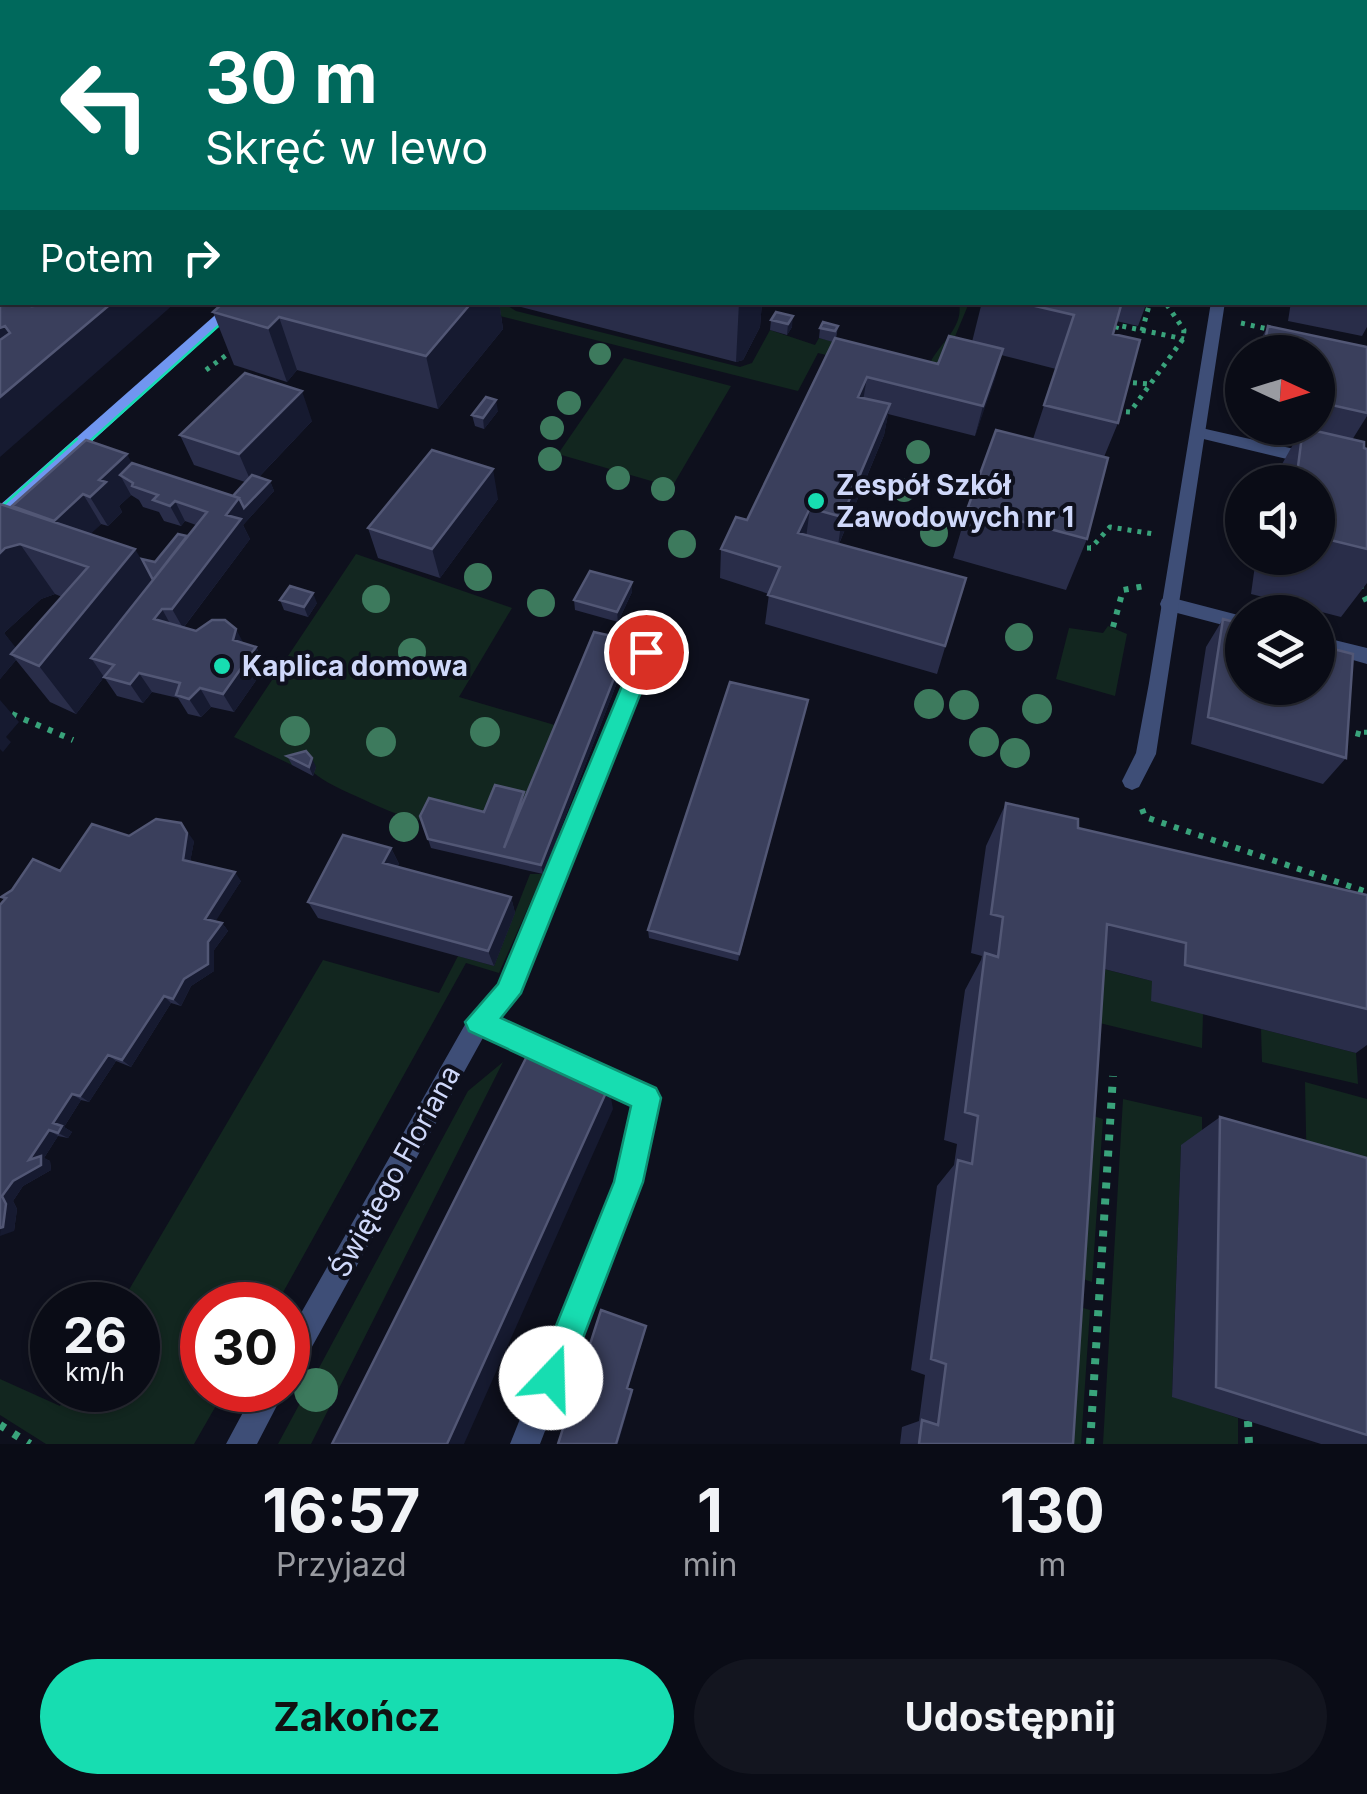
<!DOCTYPE html>
<html lang="pl">
<head>
<meta charset="utf-8">
<style>
  :root { --surface:#0a0c16; --page:#13151f; --text:#f1f3f6; --muted:#999ba1; --line:#2a2c35; --accent:#17ddb1 }
  body { margin:0; font-family:Inter,sans-serif; background:var(--page); color:var(--text); height:100vh; display:flex; flex-direction:column; font-size:38px; white-space:nowrap }
  * { box-sizing:border-box; margin:0 }
  p { font-size:32px; color:var(--muted) }
  .icon { flex:none; width:55px; height:55px; fill:none; stroke:currentColor; stroke-width:2; stroke-linecap:round; stroke-linejoin:round }
  .map { position:relative; height:1444px; overflow:hidden }
  .side { display:flex; flex-direction:column; background:var(--surface); flex:1 }
  .side>* { flex:none }
  .top-card { position:absolute; left:0px; top:0px; width:1368px; height:305px; box-shadow:0 2px 8px #0004,0 0 0 2px var(--line); background:#00695c; color:#fff; overflow:hidden }
  .needle { width:65px; rotate:94deg }
  .controls { position:absolute; left:1225px; top:335px; display:grid; gap:20px }
  .controls a { display:grid; place-items:center; width:110px; height:110px; border-radius:50%; background:var(--surface); box-shadow:0 2px 8px #0004,0 0 0 2px var(--line); font-size:50px }
  .speed { position:absolute; left:30px; top:1282px; display:flex; gap:20px; font-size:50px; font-weight:700; text-align:center }
  .speed>* { display:grid; place-content:center; width:130px; height:130px; border-radius:50%; background:var(--surface); box-shadow:0 2px 8px #0004,0 0 0 2px var(--line); line-height:1 }
  .speed small { font-size:25px; font-weight:400 }
  .speed .limit { border:15px solid #d22; background:#fff; color:#111 }
  .pin { position:absolute; display:grid; place-items:center; width:85px; height:85px; color:#fff; margin:-42px; border:5px solid #fff; border-radius:50%; box-shadow:0 2px 10px #0007 }
  .me { position:absolute; width:110px; margin:-55px; rotate:21deg; stroke-linejoin:round; filter:drop-shadow(0 0 8px #0008) }
  .turn { display:flex; align-items:center; gap:35px; height:210px; padding:0 40px; font-size:45px }
  .turn .icon { width:130px; height:130px; stroke-width:2.5 }
  .turn b { display:block; font-size:70px; line-height:85px }
  .then { display:flex; align-items:center; height:95px; padding:0 40px; background:#0003; gap:20px; font-size:38px }
  .eta { display:flex; justify-content:space-evenly; align-items:center; height:170px; text-align:center }
  .eta b { font-size:60px; font-weight:700; line-height:70px }
  .action { display:flex; gap:20px; margin-top:auto; padding:20px 40px }
  .action a { flex:1; height:115px; border-radius:60px; background:var(--accent); color:#111; font-size:40px; font-weight:700; line-height:115px; text-align:center }
  .action a+a { background:var(--page); color:var(--text) }
  .map>svg:first-child { display:block }
</style>
</head>
<body>
<div class="map">
<svg width="1367" height="1444" viewBox="0 0 1367 1444">
  <rect width="100%" height="100%" fill="#0e101d"/>
  <path fill="#12261f" d="M448,303H503L516,311L740,367L752,363L770,330L815,345L819,338L929,365C939,343 964,328 959,303H969L936,382L818,353L798,391Z
    M624,358L731,386L672,487L558,454Z
    M356,554L512,608L459,697L558,726L526,801C459,834 424,829 358,797C336,787 316,779 301,760L292,765L234,737Z
    M1108,626L1127,634L1115,696L1056,679L1069,628L1103,633Z
    M530,874H543L499,973L466,963L276,1305H202V1390H225L194,1444H46L0,1415V1379L60,1406L70,1390H138V1305H120L323,960L439,993L458,956L494,966Z
    M1079,963L1152,981L1203,1014L1202,1048L1075,1017Z
    M1261,1029L1356,1053L1358,1084L1262,1062Z
    M503,1062L311,1444H278L468,1091Z
    M1305,1082L1367,1099V1197L1307,1181Z
    M1123,1099L1202,1117V1151L1181,1146L1172,1396L1238,1418V1444H1103Z
    M1068,1108L1103,1119L1092,1282L1055,1270Z
    M1052,1299L1090,1310L1081,1444H1040Z"/>
  <g fill="none" stroke-linecap="round" stroke-linejoin="round">
    <path stroke="#39a37b" stroke-width="5" stroke-dasharray="4 6" stroke-linecap="butt" d="M1241,323L1272,330
      M1142,331L1150,302
      M1113,339L1117,325L1184,339
      M206,370L232,351
      M1123,382L1150,384
      M1116,411L1130,412L1183,339L1184,330L1165,302
      M1077,548H1091L1110,527L1154,534"/>
    <path stroke="#39a37b" stroke-width="6" stroke-dasharray="5 8" stroke-linecap="butt" d="M1077,548H1091
      M1359,585L1367,602
      M1113,627L1123,590L1145,586
      M0,709L73,740
      M1343,730L1367,736V727
      M1142,809L1145,817L1367,892"/>
    <path stroke="#39a37b" stroke-width="8" stroke-dasharray="6 10" stroke-linecap="butt" d="M1248,1421L1249,1444
      M0,1425L30,1444
      M1090,1444L1113,1076"/>
    <path fill="#3e4e77" fill-rule="evenodd" d="M1350,0H1361L1362,2H1351Z
      M1365,114L1367,115V123L1365,122Z
      M1197,427L1312,453L1320,459L1312,465L1191,436V428Z
      M1169,597L1242,616V630L1162,609L1160,604L1162,599Z
      M1318,636L1367,648V664L1318,650Z
      M647,645L657,652L519,993L515,1001L507,1004L499,1001L495,993L637,652Z"/>
    <path fill="#3e4e77" fill-rule="evenodd" d="M1211,302H1225L1156,754L1139,787L1132,790L1125,787L1122,781L1136,753L1149,683Z
      M507,982L515,985L519,993L498,1019L655,1089L658,1098L641,1182L540,1444H510L615,1182L632,1104L484,1036L298,1372L288,1376V1336L471,1014L499,985Z
      M255,1390H285L257,1444H226Z"/>
    <path fill="#7096f0" fill-rule="evenodd" d="M230,302H246L6,519L0,521V505Z"/>
    <path stroke="#17ddb1" stroke-width="2.5" d="M70,459L245,302
      M0,508L77,439"/>
  </g>
  <g fill="#3d7a5d">
    <circle cx="600" cy="354" r="11"/>
    <circle cx="569" cy="403" r="12"/>
    <circle cx="552" cy="428" r="12"/>
    <circle cx="918" cy="452" r="12"/>
    <circle cx="550" cy="459" r="12"/>
    <circle cx="618" cy="478" r="12"/>
    <circle cx="663" cy="489" r="12"/>
    <circle cx="904" cy="490" r="12"/>
    <circle cx="934" cy="533" r="14"/>
    <circle cx="682" cy="544" r="14"/>
    <circle cx="478" cy="577" r="14"/>
    <circle cx="376" cy="599" r="14"/>
    <circle cx="541" cy="603" r="14"/>
    <circle cx="1019" cy="637" r="14"/>
    <circle cx="412" cy="652" r="14"/>
    <circle cx="929" cy="704" r="15"/>
    <circle cx="964" cy="705" r="15"/>
    <circle cx="1037" cy="709" r="15"/>
    <circle cx="295" cy="731" r="15"/>
    <circle cx="485" cy="732" r="15"/>
    <circle cx="381" cy="742" r="15"/>
    <circle cx="984" cy="742" r="15"/>
    <circle cx="1015" cy="753" r="15"/>
    <circle cx="404" cy="827" r="15"/>
    <circle cx="316" cy="1390" r="22"/>
  </g>
  <path fill="#292d49" fill-rule="evenodd" d="M0,0H523L521,2H2V174L0,173Z
    M606,0H798L797,2H607Z
    M1365,191L1367,192V327L1362,336L1288,321L1291,302H1365Z
    M224,302H499L503,329L438,409L297,370L287,382L234,365L213,312Z
    M521,302H762L760,327L743,360L736,362L521,307Z
    M982,302H1147L1138,326L1116,321L1113,334L1118,423L1104,457L1087,539L1066,590L953,558L968,507L1033,439L1056,369L1001,355L975,436L888,414L884,435L839,544L966,578L937,674L765,624L769,594L720,578L721,549L747,520L833,342L819,338L820,328L838,326L836,339L938,364L972,342Z
    M776,312L792,327L787,335L770,330L771,320Z
    M1268,326L1367,347V416L1352,440L1367,449V583L1341,617L1251,594L1256,558H1318V482H1272L1300,432L1280,428H1318V352H1254Z
    M498,411L484,429L475,426L472,415Z
    M312,421L259,477L270,481L274,491L243,525L250,539L184,627L256,647L266,666L234,712L211,707L201,717L188,714L178,698L152,692L143,703L117,696L104,677L76,714L50,702L16,660L0,679V504L14,509L12,506L132,463L233,496L245,482L194,465L180,435ZM131,495L139,500L143,507L159,512L164,521L181,526L185,521L196,525L187,536L155,562L142,559L90,534L101,524L108,526L122,512L119,506ZM55,594L62,597L16,649L4,633L41,599Z
    M498,499L440,578L378,558L368,528Z
    M632,582V592L618,622L575,610L574,600Z
    M280,600L317,603L308,617L284,610Z
    M1223,619L1346,758L1323,784L1191,744L1206,647Z
    M629,640L630,649L543,874L431,848L420,816L484,812L525,797Z
    M806,709L738,961L649,938L648,930Z
    M287,756L316,767L313,776L292,765Z
    M1006,803L1078,828L1367,895V1045L1356,1053L1151,1001L1152,981L1104,969L1073,1444H900L902,1427L919,1421L925,1375L911,1370L937,1186L954,1165L957,1144L944,1140L965,990L981,960L982,956L971,953L986,846Z
    M129,836L194,841L190,862L241,881L215,921L222,923L228,931L214,950V971L191,986L181,1006L171,1003L131,1067L116,1061L89,1102L81,1100L64,1127L72,1132L68,1138L58,1136L44,1158L50,1161L51,1170L23,1186L13,1201L17,1209L14,1231L0,905L4,900L1,897L60,871Z
    M391,848L399,864L397,867L511,897L515,913L494,966L318,918L308,902Z
    M1220,1117L1367,1158V1444H1321L1172,1397L1181,1145Z"/>
  <path fill="#161a30" d="M12,0H39L40,2H7Z
    M492,0H511L512,2H488Z
    M767,0H798L797,2H765Z
    M2,5V67L0,61V6Z
    M2,231V298L0,299V233Z
    M113,302H150L157,319L0,457V397Z
    M150,302H176L157,319Z
    M472,302H499L503,329L438,409L426,356Z
    M739,302H762L760,327L743,360L736,362Z
    M793,316L792,327L787,335L788,324Z
    M279,317L297,370L287,382L268,328Z
    M5,326L28,366L0,340V328Z
    M1003,349L995,379L975,436L983,406Z
    M867,377L862,407L858,397Z
    M302,391L312,421L252,484L239,454Z
    M496,400L498,411L484,429L483,418Z
    M890,404L884,435L838,546L842,517Z
    M127,454L143,484L133,483L120,475L131,495L119,506L122,512L108,526L90,497L99,480Z
    M493,469L498,499L440,578L432,549Z
    M270,481L274,491L243,525L250,539L183,628L172,609L226,515L239,498Z
    M83,494L101,524L73,551L54,521Z
    M175,501L185,521L181,526L170,506Z
    M810,508L806,538L798,533Z
    M20,544L55,594L41,599L4,633L21,654H11L16,660L0,679V553L5,548Z
    M135,549L159,589L91,658L104,677L76,714L39,666Z
    M632,582V592L618,622L617,612Z
    M313,593L317,603L308,617L304,607Z
    M162,609L173,629L154,619Z
    M236,629L246,648L233,640Z
    M629,640L630,649L543,874L541,865Z
    M256,647L266,666L234,712L223,694Z
    M139,673L152,692L143,703L130,684Z
    M200,688L211,707L201,717L189,699Z
    M0,700L19,722L6,737L11,742L3,752L0,749Z
    M808,700L806,709L738,961L739,954Z
    M312,758L316,767L313,776L309,767Z
    M181,823L194,841L189,868L183,860Z
    M391,848L399,864L391,880L383,863Z
    M235,872L241,881L212,927L205,919Z
    M511,897L515,913L494,966L488,951Z
    M222,923L228,931L214,950V971L191,986L181,1006L173,999L184,979Z
    M164,996L171,1003L131,1067L122,1060Z
    M108,1055L116,1061L89,1102L80,1096Z
    M609,1086L613,1109L464,1444H447Z
    M72,1094L81,1100L64,1127L72,1132L68,1138L58,1133L53,1123Z
    M49,1130L58,1136L44,1158L50,1161L51,1170L23,1186L13,1201L17,1209L14,1231L0,1236L2,1196Z
    M646,1326V1329L628,1390L627,1388Z
    M632,1390L633,1392L618,1444H616Z"/>
  <path fill="#3a3f5c" stroke="#525775" stroke-width="2.5" d="M0,0H12L2,2V5L0,7Z
    M90,0H141L137,2H86Z
    M164,0H282L293,2H173Z
    M373,0H492L488,2H379L372,1Z
    M690,0H767L765,2H704Z
    M1200,0H1282V2H1199Z
    M0,51L2,52V82L0,81Z
    M0,103L2,104V141L0,140Z
    M0,181L2,182V216L0,215Z
    M1365,191L1367,192V264L1365,263Z
    M2,217V231L0,233V219Z
    M0,285L2,286V302H32V306L41,305L44,302H113L0,397V340L10,333L5,326L0,328Z
    M224,302H472L426,356L279,317L268,328L213,312Z
    M1018,302H1122L1113,334L1140,340L1118,423L1044,405L1074,315Z
    M776,312L793,316L788,324L771,320Z
    M823,322L838,326L835,331L820,328Z
    M1268,326L1367,347V413L1318,402V352H1263Z
    M949,336L1003,349L983,406L867,377L858,397L890,404L842,517L810,508L798,533L966,578L945,646L768,595L780,567L721,549L736,517L747,520L835,338L938,364Z
    M245,373L302,391L239,454L180,435Z
    M486,397L496,400L483,418L472,415Z
    M1303,428L1364,442V448L1367,449V549L1318,537V482H1296Z
    M996,430L1108,458L1087,539L968,507Z
    M86,440L127,454L99,480L106,482L90,497L83,494L54,521L12,506Z
    M432,450L493,469L432,549L368,528Z
    M132,463L239,498L226,515L241,519L172,609H162L154,619L196,631L212,620H225L236,629L233,640L256,647L223,694L200,688L189,699L176,695L180,683L139,673L130,684L104,677L114,665L91,658L207,512L175,501L170,506L153,500L158,495L132,486L133,483L120,475Z
    M252,475L270,481L244,508L239,498L233,496Z
    M0,504L135,549L39,666L11,654L88,567L20,544L5,548L0,553Z
    M178,534L187,536L153,580L142,559L155,562Z
    M590,571L632,582L617,612L574,600Z
    M290,586L313,593L304,607L280,600Z
    M1223,619L1242,624V688H1318V645L1353,654L1346,758L1208,717Z
    M594,632L629,640L541,865L428,839L420,816L429,798L484,812L495,785L524,792L504,848Z
    M730,682L808,700L739,954L648,930Z
    M306,751L312,758L309,767L287,756Z
    M1006,803L1078,819V828L1367,895V1009L1185,965L1186,943L1107,924L1073,1444H919L922,1420L938,1425L946,1364L931,1359L958,1160L972,1164L978,1116L965,1112L985,953L998,957L1003,917L991,914Z
    M156,819L181,823L187,833L183,860L235,872L205,919L222,923L208,942V964L184,979L173,999L164,996L122,1060L108,1055L80,1096L72,1094L53,1123L62,1126L58,1133L49,1130L29,1160L41,1156V1165L13,1181L2,1196L6,1204L3,1227L0,1228V905L6,898L1,897L12,890L33,859L60,871L92,824L129,836Z
    M343,835L391,848L383,863L511,897L488,951L308,902Z
    M529,1052L609,1086L447,1444H332Z
    M1220,1117L1367,1158V1435L1216,1387Z
    M601,1310L646,1326L627,1388L632,1390L616,1444H558Z"/>
  <path fill="#17ddb1" stroke="#0f9073" stroke-width="2.5" d="M646,644L657,652L521,993L501,1018L656,1088L661,1098L643,1182L563,1390L551,1395L540,1390L535,1378L614,1182L631,1106L469,1031L465,1022L498,984L636,652Z"/>
  <g fill="#17ddb1" stroke="#0e101d" stroke-width="4">
    <circle cx="816" cy="501" r="10"/>
    <circle cx="222" cy="666" r="10"/>
  </g>
  <g text-anchor="middle" stroke-width="8" stroke-linejoin="round" paint-order="stroke">
    <g font-size="28" font-weight="bold" fill="#cfd8fa" stroke="#0e101d" text-anchor="start">
      <text x="836" y="495">Zespół Szkół<tspan x="836" dy="32">Zawodowych nr 1</tspan></text>
      <text x="242" y="676">Kaplica domowa</text>
    </g>
    <g font-size="28" fill="#cfd8fa" stroke="#0e101d">
      <text transform="translate(395 1171) rotate(-61)" y="10">Świętego Floriana</text>
    </g>
  </g>
</svg>
<div class="controls">
<a><svg class="needle" viewBox="-14 -14 28 28"><path d="M0-13l5 13h-10z" fill="#e53935"/><path d="M0 13l5-13h-10z" fill="#999ba1"/></svg></a>
<a><svg class="icon" aria-label="sound" viewBox="0 0 24 24"><path d="M4 9h4l5-4v14l-5-4H4zM17 9q2 3 0 6"/></svg></a>
<a><svg class="icon" aria-label="layers" viewBox="0 0 24 24"><path d="M12 4l9 5-9 5-9-5zM3 14l9 5 9-5"/></svg></a>
</div>
<div class="speed"><div>26<small>km/h</small></div><div class="limit">30</div></div>
<div class="pin" style="left:646px;top:652px;background:#d93025"><svg class="icon" aria-label="arrive" viewBox="0 0 24 24"><path d="M6 21V4h12l-3 4 3 4H6"/></svg></div>
<svg class="me" style="left:551px;top:1378px" viewBox="-20 -20 40 40"><circle r="19" fill="#fff"/><path d="M0-13L10 11 0 6-10 11z" fill="#17ddb1"/></svg>
<div class="top-card">
<div class="turn"><svg class="icon" aria-label="left" viewBox="0 0 24 24"><path d="M17 20v-9H6M10 6l-5 5 5 5"/></svg><div><b>30 m</b>Skręć w lewo</div></div>
<div class="then">Potem<svg class="icon" aria-label="right" viewBox="0 0 24 24"><path d="M7 20v-9h11M14 6l5 5-5 5"/></svg></div>
</div>
</div>
<section class="side">
<div class="eta">
<div><b>16:57</b><p>Przyjazd</p></div>
<div><b>1</b><p>min</p></div>
<div><b>130</b><p>m</p></div>
</div>
<div class="action"><a>Zakończ</a><a>Udostępnij</a></div>
</section>
</body>
</html>
